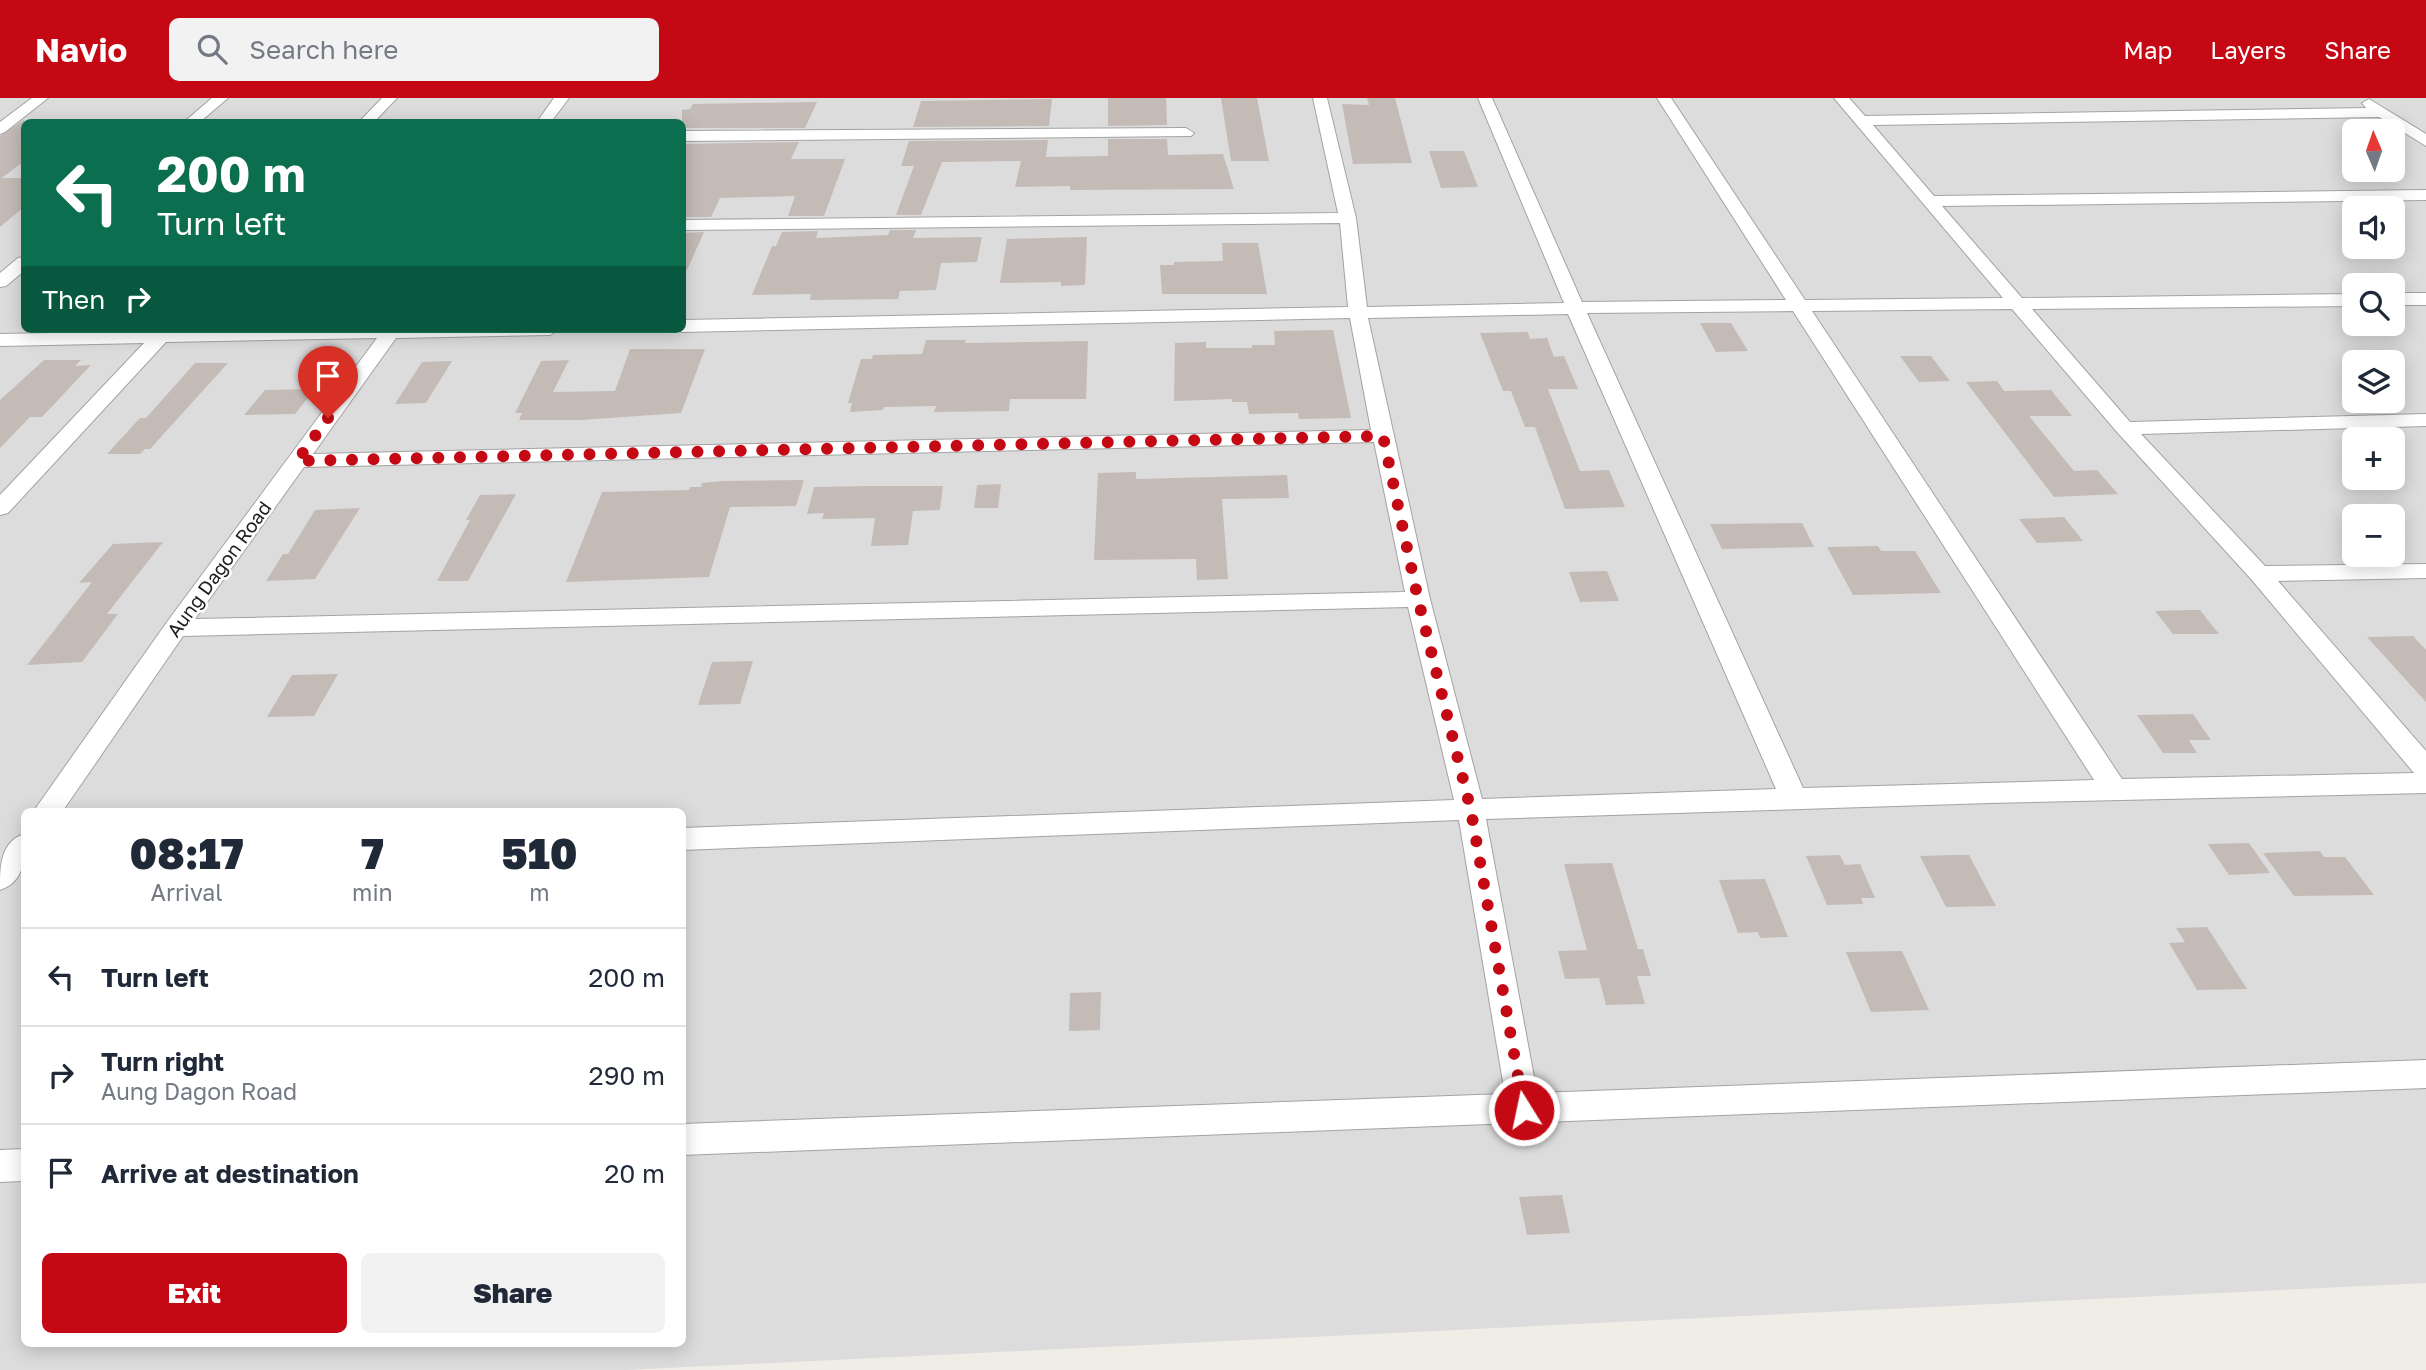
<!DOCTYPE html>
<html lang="en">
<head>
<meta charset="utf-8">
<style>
  :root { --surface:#fff; --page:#f2f2f3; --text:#1f2937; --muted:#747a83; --line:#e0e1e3; --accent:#c50914 }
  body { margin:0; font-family:"Golos Text",sans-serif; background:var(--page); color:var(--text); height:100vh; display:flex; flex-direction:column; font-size:26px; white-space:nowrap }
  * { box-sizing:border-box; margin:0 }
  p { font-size:23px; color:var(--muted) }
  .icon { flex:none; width:38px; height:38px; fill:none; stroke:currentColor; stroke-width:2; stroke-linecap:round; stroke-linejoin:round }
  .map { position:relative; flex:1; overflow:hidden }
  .sheet { position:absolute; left:21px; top:710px; width:665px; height:539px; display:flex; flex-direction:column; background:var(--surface); border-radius:10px; box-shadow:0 4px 18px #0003 }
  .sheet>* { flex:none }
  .hud { position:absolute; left:21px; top:21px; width:665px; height:214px; border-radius:10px; box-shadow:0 4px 18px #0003; background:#0b6e4f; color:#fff; overflow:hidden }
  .needle { width:46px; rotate:358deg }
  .controls { position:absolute; left:2342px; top:21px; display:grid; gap:14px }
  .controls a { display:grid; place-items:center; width:63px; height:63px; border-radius:10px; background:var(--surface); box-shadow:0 4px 18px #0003; font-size:35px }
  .pin { position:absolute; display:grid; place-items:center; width:60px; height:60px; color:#fff; margin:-72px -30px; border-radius:50% 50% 50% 0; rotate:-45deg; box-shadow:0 0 7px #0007 }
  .pin .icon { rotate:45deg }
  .me { position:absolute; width:77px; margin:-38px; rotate:350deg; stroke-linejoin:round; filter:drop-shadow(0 0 5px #0008) }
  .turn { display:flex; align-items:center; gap:24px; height:147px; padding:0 21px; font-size:32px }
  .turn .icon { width:91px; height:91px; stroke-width:2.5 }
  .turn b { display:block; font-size:49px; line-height:60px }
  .then { display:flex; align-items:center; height:66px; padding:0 21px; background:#0003; gap:14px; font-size:26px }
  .eta { display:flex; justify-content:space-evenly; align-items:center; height:119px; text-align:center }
  .eta b { font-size:42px; font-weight:800; line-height:49px }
  .action { display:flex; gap:14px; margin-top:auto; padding:14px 21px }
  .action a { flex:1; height:80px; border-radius:10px; background:var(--accent); color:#fff; font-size:28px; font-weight:800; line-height:80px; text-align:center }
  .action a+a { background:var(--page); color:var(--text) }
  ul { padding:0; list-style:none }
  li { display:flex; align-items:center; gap:21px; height:98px; padding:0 21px; border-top:2px solid var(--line) }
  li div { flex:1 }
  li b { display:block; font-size:26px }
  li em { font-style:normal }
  header { display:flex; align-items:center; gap:42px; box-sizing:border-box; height:98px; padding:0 35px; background:var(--accent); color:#fff }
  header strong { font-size:33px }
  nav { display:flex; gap:38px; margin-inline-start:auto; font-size:24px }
  .search { width:490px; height:63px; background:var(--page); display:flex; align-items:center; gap:18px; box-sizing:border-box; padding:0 24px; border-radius:10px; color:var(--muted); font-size:26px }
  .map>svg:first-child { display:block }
</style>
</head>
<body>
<header>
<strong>Navio</strong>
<div class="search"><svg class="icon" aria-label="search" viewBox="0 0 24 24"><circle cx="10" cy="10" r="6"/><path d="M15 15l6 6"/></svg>Search here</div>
<nav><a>Map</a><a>Layers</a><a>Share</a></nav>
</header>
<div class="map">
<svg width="2426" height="1272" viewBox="0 0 2426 1272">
  <rect width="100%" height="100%" fill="#f0ece6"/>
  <path fill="#dddcdc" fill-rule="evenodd" d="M0,0H2426V1185L627,1272H0ZM24,24H682V231H24ZM2354,33H2392V72H2354ZM2354,110H2392V149H2354ZM2354,187H2392V226H2354ZM2354,264H2392V303H2354ZM2354,341H2392V380H2354ZM2354,418H2392V457H2354ZM24,714H682V1246H24Z"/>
  <path fill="#c4bbb6" d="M1108,0H1166L1167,27L1108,28Z
    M1221,0H1257L1269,63H1231Z
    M1367,0H1395L1412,65L1353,66L1342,6L1369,7Z
    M1052,1L1049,28L913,29L921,3Z
    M817,4L805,30H682V12L690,11L693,6Z
    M24,22V63L2,80H24V109L0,129V38Z
    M1108,41H1167L1168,57L1223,56L1234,91L1070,92V88L1015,89L1021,63L942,64L921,117H896L914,68H901L909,43L1048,42L1046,59L1108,58Z
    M799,44L791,61H845L824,118H788L795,98L720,100L711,119H682V46Z
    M1429,53H1464L1478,89L1441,90Z
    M890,132H916L913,140L982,139L977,164L941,165L936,192L900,193L898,201L810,202L811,196L752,197L772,148H776L782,134L818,133L816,140L888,137Z
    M704,134L682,183V135Z
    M1087,139L1085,187L1061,188V184L1000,185L1007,141Z
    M1222,145H1258L1267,196H1162L1160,167H1174V164L1223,163Z
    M1700,225H1731L1748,253L1716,254Z
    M1333,232L1351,320L1299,321L1298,315L1249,316L1247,304H1232V301L1174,303L1175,245L1206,244V250H1252V247H1275L1274,233Z
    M1528,234L1530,241L1547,240L1554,259L1564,258L1578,291H1548L1580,373L1609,372L1625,409L1565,411L1535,329H1525L1511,293H1503L1480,235Z
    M926,242H966L965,245L1088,243L1086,301H1010L1009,313L934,314L936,308L884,309L883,312L850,314L852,305H848L861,261H872L873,257L922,256Z
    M630,251H705L681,315L581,322H519L522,315H515L541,263L569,262L553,294L615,293Z
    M1900,258H1931L1950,283L1919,284Z
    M44,262H81L75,268L91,267L42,319H30L0,350V302Z
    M452,263L426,305L395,306L422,264Z
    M195,265H228L150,351H145L140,356H107L140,320H146Z
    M1997,283L2004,293L2051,292L2072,318H2029L2074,373L2097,372L2118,396L2054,399L1966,284Z
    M315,291L295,316L244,317L265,292Z
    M1136,374V381L1287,377L1289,400L1222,401L1228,481L1197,482L1196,461L1094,462L1098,375Z
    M804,382L796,408L730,409L709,479L566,484L602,394L689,392L690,389H701L702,385L723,383Z
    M1001,386L998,410H974L977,387Z
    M868,388H943L940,412L913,413L908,447L871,448L875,420L822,421L824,415L807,416L814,389Z
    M516,396L468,483H437L470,422H466L480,397Z
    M360,410L315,481L266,483L283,456H288L315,412Z
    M2064,419L2083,443L2037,445L2019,421Z
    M1802,425L1814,449L1722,451L1710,426Z
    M163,444L107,516H118L82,564L27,567L92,484L79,485L113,446Z
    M1878,448L1881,453H1915L1941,495L1853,497L1827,449Z
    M1607,473L1619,503L1580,504L1569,474Z
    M2189,512H2200L2219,536H2173L2155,513Z
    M2413,538L2426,552V604L2367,539Z
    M753,563L740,606L698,607L712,564Z
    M338,576L314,618L267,619L292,577Z
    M2193,616L2211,642H2189L2197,655H2163L2137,617Z
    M2249,745L2270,775L2229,777L2208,746Z
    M2320,753L2324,759H2345L2374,797L2294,798L2263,755Z
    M1840,757L1845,767L1860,766L1875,800H1861L1863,806L1827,807L1806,758Z
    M1952,757H1969L1996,808L1946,809L1920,758Z
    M1612,765L1638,851H1643L1651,878H1637L1645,906L1606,907L1599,880L1565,881L1558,853L1587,852L1564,766Z
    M1765,781L1788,839L1760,840L1758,834L1738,835L1719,782Z
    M2207,829L2247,891L2197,892L2169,845L2185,844L2176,830Z
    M1902,853L1929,912L1871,914L1846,854Z
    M1101,894L1100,932L1069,933L1070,895Z
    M1562,1097L1570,1135L1527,1137L1519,1099Z"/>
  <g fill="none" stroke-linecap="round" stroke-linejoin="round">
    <g stroke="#a3a3a3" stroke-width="2">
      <path id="minor" d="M32,0H48L5,34L0,36V24Z
        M212,0H228L200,24H184Z
        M382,0H397L374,24H359Z
        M554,0H569L551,24H537Z
        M1313,0H1327L1356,120L1367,209L1564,205L1478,0H1492L1582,204L1786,202L1657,0H1671L1805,202L2003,200L1834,0H1849L1865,18L2366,10L2362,5L2369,1L2426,36V48L2379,19L1873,27L1934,98L2426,92V102L1942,108L2022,200L2354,196V208L2032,211L2130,324L2426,316V328L2141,336L2265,468L2426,466V480L2278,483L2426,653V695L1990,705L1486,721L1537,995L2426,962V990L682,1057V1026L1505,996L1459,722L682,752V730L1454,702L1408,509L183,538L62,714H33L167,524L377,240L166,244L8,415L0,417V397L144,245L0,248V236L155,233L157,231H559L550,237L396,240L313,356L1371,332L1350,220L682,234L675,231H682V222L1348,209L1340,125L682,132V122L1338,115ZM2012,211L2117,334L2251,481L2414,675L2122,681L1812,213ZM1793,213L2094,682L1803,690L1587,215ZM1568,216L1776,691L1482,701L1430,501L1368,220ZM1374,344L1405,494L195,521L304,369Z
        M1186,30L1194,35L1191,38L682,43V33Z
        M24,159V173L6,188L0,189V175L18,160Z
        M2392,195H2426V207H2392Z
        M24,736C26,758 25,784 0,792C0,769 0,744 24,736Z
        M24,1051V1083L0,1084V1052Z"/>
    </g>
    <use href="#minor" fill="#fff" fill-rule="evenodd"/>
  </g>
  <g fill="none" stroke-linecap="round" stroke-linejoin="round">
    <path stroke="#c50914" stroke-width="12" stroke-dasharray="0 21.6" d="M328,320L297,363L1383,338L1418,501L1471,713L1524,1012"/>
  </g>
  <g text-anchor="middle" stroke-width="5" stroke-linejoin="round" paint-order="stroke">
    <g font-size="19" fill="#1f1f1f" stroke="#fff">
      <text transform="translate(219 471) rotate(-54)" y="7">Aung Dagon Road</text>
    </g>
  </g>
</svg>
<div class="controls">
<a><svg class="needle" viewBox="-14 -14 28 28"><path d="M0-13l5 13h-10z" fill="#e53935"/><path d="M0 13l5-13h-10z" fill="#747a83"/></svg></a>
<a><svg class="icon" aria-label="sound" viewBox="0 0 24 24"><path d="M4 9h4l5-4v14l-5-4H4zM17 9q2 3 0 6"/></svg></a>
<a><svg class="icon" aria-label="search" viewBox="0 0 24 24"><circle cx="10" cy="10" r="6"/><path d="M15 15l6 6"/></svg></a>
<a><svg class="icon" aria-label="layers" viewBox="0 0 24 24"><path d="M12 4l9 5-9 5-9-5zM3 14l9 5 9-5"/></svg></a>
<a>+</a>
<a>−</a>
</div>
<div class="pin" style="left:328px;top:320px;background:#d93025"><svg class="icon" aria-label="arrive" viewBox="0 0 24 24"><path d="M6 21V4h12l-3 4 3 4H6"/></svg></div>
<svg class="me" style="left:1524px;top:1012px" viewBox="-20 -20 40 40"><circle r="17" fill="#c50914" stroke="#fff" stroke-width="3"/><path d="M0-11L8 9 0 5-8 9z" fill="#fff"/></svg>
<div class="hud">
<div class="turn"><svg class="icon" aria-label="left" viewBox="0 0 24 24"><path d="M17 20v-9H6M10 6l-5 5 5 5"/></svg><div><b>200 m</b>Turn left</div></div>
<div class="then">Then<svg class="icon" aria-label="right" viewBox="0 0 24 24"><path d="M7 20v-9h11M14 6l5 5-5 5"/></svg></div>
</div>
<section class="sheet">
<div class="eta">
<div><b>08:17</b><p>Arrival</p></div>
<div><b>7</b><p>min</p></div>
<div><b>510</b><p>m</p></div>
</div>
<ul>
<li><svg class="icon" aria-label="left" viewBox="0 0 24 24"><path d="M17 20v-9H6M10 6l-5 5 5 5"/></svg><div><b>Turn left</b></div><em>200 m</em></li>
<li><svg class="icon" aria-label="right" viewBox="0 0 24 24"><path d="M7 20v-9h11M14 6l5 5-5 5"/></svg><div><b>Turn right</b><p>Aung Dagon Road</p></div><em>290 m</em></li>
<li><svg class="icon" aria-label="arrive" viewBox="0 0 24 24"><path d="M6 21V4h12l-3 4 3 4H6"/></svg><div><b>Arrive at destination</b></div><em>20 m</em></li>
</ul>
<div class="action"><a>Exit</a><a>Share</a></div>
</section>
</div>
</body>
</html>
